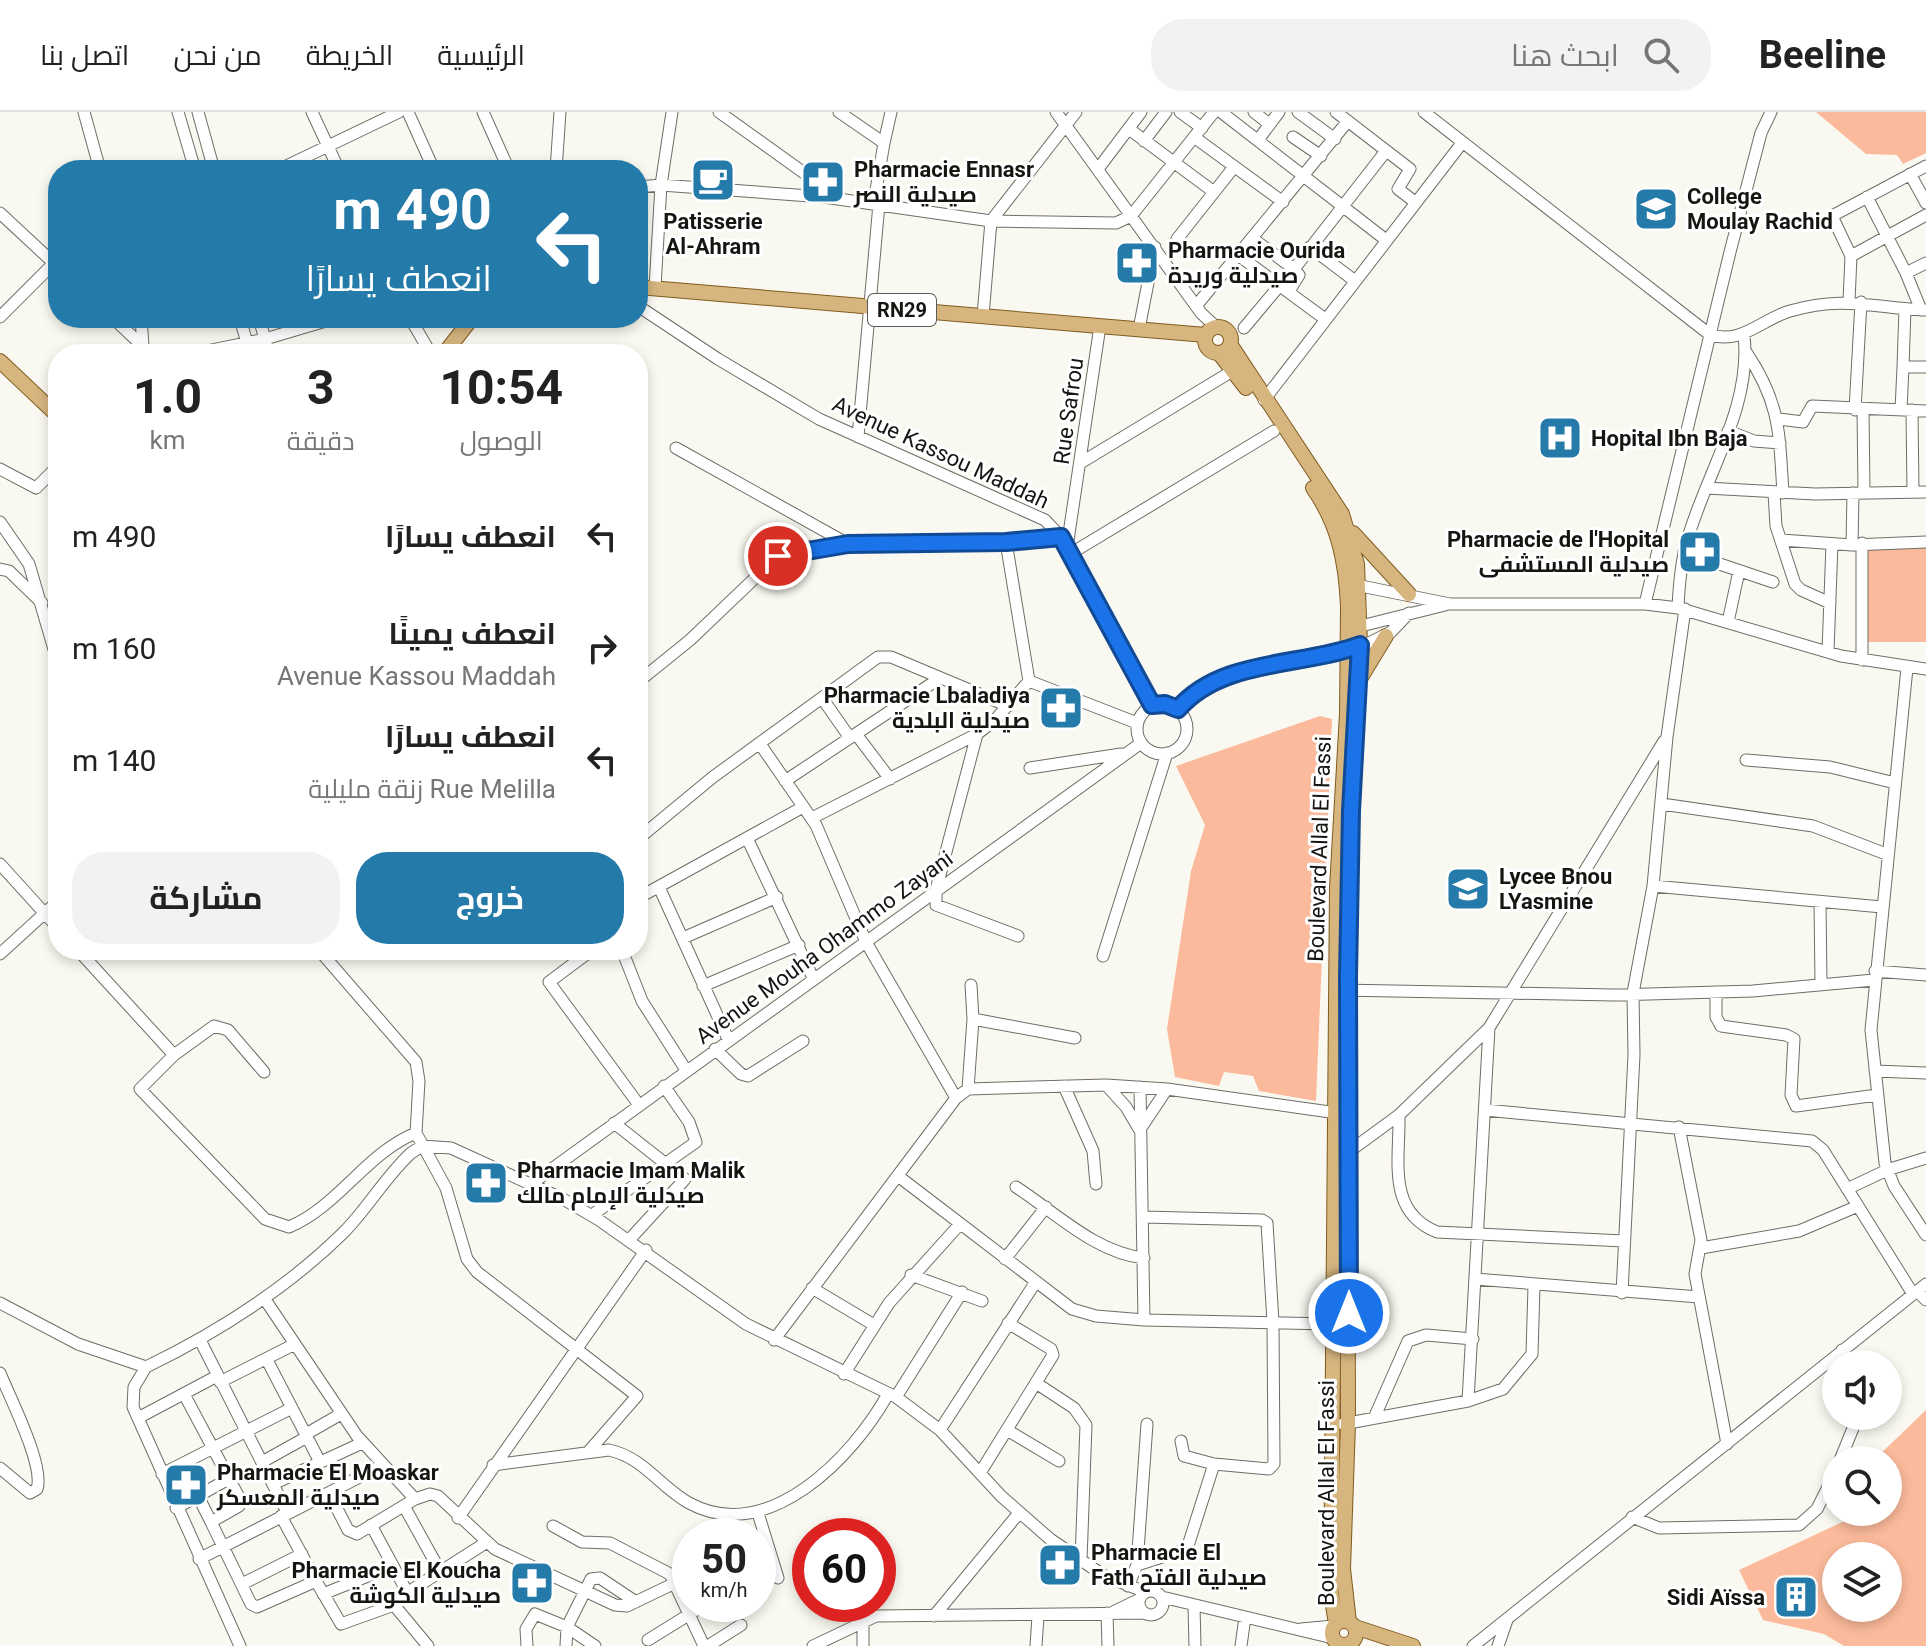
<!DOCTYPE html>
<html lang="ar">
<head>
<meta charset="utf-8">
<style>
  :root { --surface:#fff; --page:#f2f2f2; --text:#222; --muted:#767676; --line:#e0e0e0; --accent:#247aa9 }
  body { margin:0; font-family:Roboto,Cairo,sans-serif; background:var(--page); color:var(--text); direction:rtl; height:100vh; display:flex; flex-direction:column; font-size:30px; white-space:nowrap }
  * { box-sizing:border-box; margin:0 }
  p { font-size:26px; color:var(--muted) }
  .icon { flex:none; width:44px; height:44px; fill:none; stroke:currentColor; stroke-width:2; stroke-linecap:round; stroke-linejoin:round }
  .map { position:relative; flex:1; overflow:hidden; direction:ltr }
  .side { position:absolute; left:48px; top:232px; width:600px; height:616px; display:flex; flex-direction:column; background:var(--surface); border-radius:32px; box-shadow:0 4px 12px #0003; direction:rtl }
  .side>* { flex:none }
  .top-card { position:absolute; left:48px; top:48px; width:600px; height:168px; border-radius:32px; box-shadow:0 4px 12px #0003; direction:rtl; background:#247aa9; color:#fff; overflow:hidden }
  .buttons { position:absolute; left:1822px; top:1238px; display:grid; gap:16px }
  .buttons a { display:grid; place-items:center; width:80px; height:80px; border-radius:50%; background:var(--surface); box-shadow:0 4px 12px #0003; font-size:40px }
  .speed { position:absolute; left:672px; top:1406px; display:flex; gap:16px; font-size:40px; font-weight:700; text-align:center }
  .speed>* { display:grid; place-content:center; width:104px; height:104px; border-radius:50%; background:var(--surface); box-shadow:0 4px 12px #0003; line-height:1 }
  .speed small { font-size:20px; font-weight:400 }
  .speed .limit { border:12px solid #d22; background:#fff; color:#111 }
  .pin { position:absolute; display:grid; place-items:center; width:68px; height:68px; color:#fff; margin:-34px; border:4px solid #fff; border-radius:50%; box-shadow:0 2px 8px #0007 }
  .me { position:absolute; width:88px; margin:-44px; rotate:0deg; stroke-linejoin:round; filter:drop-shadow(0 0 6px #0008) }
  .turn { display:flex; align-items:center; gap:28px; height:168px; padding:0 24px; font-size:36px }
  .turn .icon { width:104px; height:104px; stroke-width:2.5 }
  .turn b { display:block; font-size:56px; line-height:68px }
  .eta { display:flex; justify-content:space-evenly; align-items:center; height:136px; text-align:center }
  .eta b { font-size:48px; font-weight:700; line-height:56px }
  .cta { display:flex; gap:16px; margin-top:auto; padding:16px 24px }
  .cta a { flex:1; height:92px; border-radius:32px; background:var(--accent); color:#fff; font-size:32px; font-weight:700; line-height:92px; text-align:center }
  .cta a+a { background:var(--page); color:var(--text) }
  ul { padding:0; list-style:none }
  li { display:flex; align-items:center; gap:24px; height:112px; padding:0 24px }
  li div { flex:1 }
  li b { display:block; font-size:30px }
  li em { font-style:normal }
  header { display:flex; align-items:center; gap:48px; box-sizing:border-box; height:112px; padding:0 40px; background:var(--surface); border-bottom:2px solid var(--line) }
  header strong { font-size:38px }
  nav { display:flex; gap:44px; margin-inline-start:auto; font-size:28px }
  .search { width:560px; height:72px; background:var(--page); display:flex; align-items:center; gap:20px; box-sizing:border-box; padding:0 28px; border-radius:32px; color:var(--muted); font-size:30px }
  .map>svg:first-child { display:block }
</style>
</head>
<body>
<header>
<strong>Beeline</strong>
<div class="search"><svg class="icon" aria-label="search" viewBox="0 0 24 24"><circle cx="10" cy="10" r="6"/><path d="M15 15l6 6"/></svg>ابحث هنا</div>
<nav><a>الرئيسية</a><a>الخريطة</a><a>من نحن</a><a>اتصل بنا</a></nav>
</header>
<div class="map">
<svg width="1926" height="1534" viewBox="0 0 1926 1534">
  <rect width="100%" height="100%" fill="#faf9f1"/>
  <path fill="#fbba9b" fill-rule="evenodd" d="M1816,0H1926V41L1903,52L1897,43L1866,42Z
    M1865,429H1926V530H1866Z
    M1320,604L1332,607L1316,989L1259,979L1253,964L1224,960L1219,974L1175,965L1167,917L1191,759L1205,713L1176,654Z
    M1926,1298V1534H1844L1824,1522L1763,1508L1739,1458L1864,1400H1888V1348H1874ZM1836,1444H1888V1496H1836Z"/>
  <g fill="none" stroke-linecap="round" stroke-linejoin="round">
    <g stroke="#6e6d66" stroke-width="13">
      <path id="minor" d="M84,0L100,58
        M178,0L195,58
        M198,0L214,58
        M312,0L339,58
        M408,0L434,58
        M483,0L509,58
        M719,0L811,66L824,85
        M839,0L884,31L876,78L879,92L858,325
        M1056,0L1201,201L1216,215
        M1180,0L1202,16
        M1221,0L1386,128
        M1254,0L1269,12
        M1298,0L1335,27
        M1336,0L1410,57L1398,77L1415,90
        M1424,0L1709,222C1740,234 1762,207 1790,199C1845,183 1872,196 1926,198
        M1129,17L1214,80
        M1194,25L1283,90
        M1293,25L1321,44
        M1258,28L1279,0
        M1144,29L1166,0
        M884,31L891,0
        M1098,57L1141,0
        M278,58L399,0
        M556,58L560,0
        M1910,62L1926,91
        M638,75L661,73L824,85L991,109L1116,111L1131,104L1214,0
        M1867,85L1906,161L1926,151
        M0,101L58,155
        M1252,126L1294,157L1386,39
        M1177,127L1234,55
        M1310,135L1355,169
        M1238,143L1325,207
        M1851,144L1832,104L1926,54
        M1906,161L1921,198
        M655,175L661,73L672,0
        M1289,179L1299,163L1294,157
        M1849,189L1851,144L1926,103
        M638,194L718,247L819,307L1045,408L1061,425L1152,593
        M1196,194L1348,9
        M1905,197L1903,255H1926
        M983,204L991,109L1076,0
        M0,205L58,147
        M113,206L151,242
        M141,206L143,234
        M240,206L250,242
        M259,206L269,242
        M410,206L431,242
        M1244,216L1280,173
        M1139,217L1155,135
        M1746,240C1781,292 1779,321 1783,381
        M192,242L265,227L336,206
        M1264,288L1462,31
        M1855,298L1861,190
        M1863,298L1864,380
        M1901,298L1903,255
        M1912,298L1913,380
        M1779,307L1803,310L1812,294L1926,299
        M1728,319L1754,329L1780,331
        M676,336L848,432L1006,430L1061,425
        M1082,350L1234,258
        M0,357L36,376L58,354
        M1706,376L1815,382L1926,380
        M1774,381L1776,414L1795,472L1801,478L1830,491
        M0,410L29,452L58,551
        M1781,428L1852,433L1926,430
        M1862,431V548
        M1852,433L1853,381
        M1067,435L1100,214
        M1684,440L1773,470
        M1070,442L1274,319
        M0,457L9,459L42,491
        M1351,472L1450,492H1645L1678,496L1841,544L1926,557
        M1645,492L1730,140L1761,21L1771,0
        M1678,496C1679,473 1681,450 1687,429C1706,361 1752,296 1744,223
        M1728,510L1739,459
        M1353,516L1445,493
        M1828,539L1832,432
        M1907,556L1871,918L1885,1051L1894,1074L1926,1123
        M1029,569L1137,611
        M638,570L690,528L778,444L847,432
        M822,586L850,626
        M1137 617a25 25 0 1 1 50 0a25 25 0 1 1-50 0Z
        M1178,597C1218,551 1313,545 1371,530L1391,520L1409,501
        M856,622L890,667
        M977,622L936,778V793L1018,824
        M760,632L816,713L866,830L956,986
        M1746,648L1830,655L1895,671
        M1030,656L1121,642
        M785,669L940,566
        M1662,692L1813,714L1886,742
        M812,706L977,622L995,608L1029,569L1006,430
        M747,726L813,866
        M638,727L713,665L878,545H891L1008,594
        M0,752L58,816
        M1653,774L1882,795
        M659,775L728,927
        M638,786L803,695
        M1820,790L1821,872
        M683,826L777,785
        M78,838L174,943
        M319,838L416,950L419,969L416,1021
        M592,838L549,870L639,993
        M622,838L642,889L686,958
        M0,842L58,789
        M1103,844L1167,641
        M1875,859L1926,863
        M703,874L799,833
        M1340,878L1614,883L1753,879L1874,868
        M1716,880V905L1721,914L1786,923L1794,927L1791,983L1796,994L1877,983
        M973,907L1075,926
        M715,937L741,962L748,964L803,929
        M1875,959L1926,961
        M264,960L228,918L214,914L174,943L140,977L265,1107L289,1115C339,1094 366,1041 416,1021L446,1076L467,1147L477,1160L637,1284L589,1339
        M1064,974L1093,1039L1096,1072
        M1107,974L1126,995L1139,1017
        M968,977L973,907L971,873
        M1485,998L1812,1029L1823,1038L1913,1182
        M1399,1003C1400,1047 1386,1100 1437,1120L1624,1129
        M614,1011L685,1067L630,1127
        M1143,1013L1167,977
        M1679,1015L1701,1128L1695,1162L1727,1332
        M1343,1044L1399,1003L1489,916L1664,629
        M898,1064L1072,1197L1096,1204L1144,1208L1140,975
        M531,1072L1141,631
        M1016,1075C1056,1101 1096,1141 1144,1146
        M1847,1077L1887,1058L1926,1046
        M592,1103L696,1030L689,1010L664,974
        M1701,1136L1799,1119L1858,1094
        M1005,1147L1046,1095
        M911,1163L982,1189
        M1475,1167L1699,1185
        M812,1176L874,1213
        M1917,1179L1926,1188
        M1622,1181L1634,943L1633,881L1653,774L1667,625L1685,497
        M264,1186L357,1324L415,1387L430,1382L438,1384L495,1437L615,1493L627,1494L675,1471
        M0,1191L78,1232L146,1255
        M1144,1208L1333,1212
        M200,1228L287,1400
        M774,1228L956,986L968,977L1106,973L1167,977L1337,1001
        M1842,1238L1852,1252
        M146,1255C218,1220 286,1177 343,1121C368,1096 385,1065 411,1041L422,1034L451,1036L563,1087L599,1108L746,1212L896,1285L940,1318L1001,1384L1050,1427L1103,1463L1145,1480
        M146,1255L134,1275L133,1295L240,1534
        M0,1261C10,1286 45,1354 37,1377L30,1381L0,1356
        M844,1262L889,1191L960,1112
        M220,1270L295,1232
        M1036,1271L1074,1296L1086,1313L1081,1448
        M184,1282L241,1389L239,1394L211,1410L251,1492L257,1495L316,1469L281,1404
        M896,1285L962,1180
        M1468,1289L1489,916
        M1375,1304L1408,1229L1426,1223L1473,1227
        M138,1306L217,1264
        M1343,1312L1468,1289L1503,1277L1532,1242L1534,1174
        M940,1318L1035,1171
        M1007,1318L1059,1349
        M306,1322L341,1302
        M307,1325L320,1350
        M1181,1329L1184,1344L1214,1352
        M1840,1348L1858,1304
        M262,1350L307,1325L267,1248
        M493,1353L609,1338C643,1345 660,1375 689,1391C768,1434 853,1345 888,1282
        M980,1361L1053,1243L1051,1237L1008,1211
        M162,1362L292,1296
        M273,1372L362,1331
        M329,1381L348,1418L357,1422L415,1387
        M404,1394L440,1459
        M176,1396L198,1384
        M758,1401L778,1466
        M1632,1405L1659,1416L1799,1413L1817,1397L1836,1359
        M458,1406L646,1138
        M211,1410L198,1384L230,1366
        M371,1413L406,1478L404,1486L394,1493L428,1534
        M553,1414L582,1430L610,1431L670,1462L704,1534
        M199,1447L381,1354
        M1137,1453L1147,1312
        M316,1469L341,1512L394,1493
        M242,1472L302,1442
        M1128,1474L1137,1453L1187,1437L1214,1352L1269,1357L1274,1352L1273,1210L1267,1111L1262,1108L1144,1105
        M1139 1491a12 12 0 1 1 24 0a12 12 0 1 1-24 0Z
        M407,1481L487,1430
        M323,1482L393,1454
        M1162,1485L1333,1526
        M1194,1494L1195,1534
        M1113,1500L1140,1487
        M1107,1501L1108,1534
        M934,1504L1019,1401
        M863,1508V1534
        M1301,1517L1334,1514
        M648,1528L706,1492
        M527,1534L526,1517L535,1502L567,1515L595,1534
        M566,1534L567,1515L591,1467L600,1466L636,1490
        M708,1534L741,1513
        M813,1534L876,1504L1145,1501
        M1036,1534L1038,1504
        M1241,1534L1245,1505
        M1347,1534V1533
        M1473,1534L1926,1172
        M1498,1534L1507,1508"/>
    </g>
    <g stroke="#815c21" stroke-width="16">
      <path id="major" d="M638,175L1206,223
        M1205 228a13 13 0 1 1 26 0a13 13 0 1 1-26 0Z
        M1230,232L1342,402L1357,452L1360,533L1351,699L1347,878L1348,1312L1343,1457L1349,1510
        M1219,241L1246,276
        M444,242L472,206
        M0,249L58,304
        M1313,376C1339,413 1346,450 1348,494L1347,602L1337,776L1331,1481L1336,1512
        M1353,421L1409,482
        M1361,565L1386,524
        M1332 1521a12 12 0 1 1 24 0a12 12 0 1 1-24 0Z
        M1355,1515L1413,1534"/>
    </g>
    <use href="#minor" stroke="#fff" stroke-width="11"/>
    <use href="#major" stroke="#d6b57f" stroke-width="14"/>
  </g>
  <g fill="none" stroke-linecap="round" stroke-linejoin="round">
    <g stroke="#114b97" stroke-width="20">
      <path id="route" d="M778,444L848,432L1006,430L1061,425L1152,593L1165,592L1178,597C1222,546 1302,555 1360,533L1351,699L1348,864L1349,1201"/>
    </g>
    <use href="#route" stroke="#1a73e8" stroke-width="14"/>
  </g>
  <defs>
    <g id="cafe-square" transform="scale(2.3)"><rect x="-9" y="-9" width="18" height="18" rx="4" fill="#247aa9" stroke="#fff"/><path d="M-5.5-4.5H6V0H3Q3 3.5 0 3.5H-2.5Q-5.5 3.5-5.5 0ZM3-3.2v2h1.7v-2ZM-6 4.5H4V6H-6Z" fill="#fff"/></g>
    <g id="pharmacy-square" transform="scale(2.3)"><rect x="-9" y="-9" width="18" height="18" rx="4" fill="#247aa9" stroke="#fff"/><path d="M-2-6h4v4h4v4h-4v4h-4v-4h-4v-4h4Z" fill="#fff"/></g>
    <g id="school-square" transform="scale(2.3)"><rect x="-9" y="-9" width="18" height="18" rx="4" fill="#247aa9" stroke="#fff"/><path d="M0-5L7-2L0 1L-7-2ZM-4 1L0 2.5L4 1V4Q0 6-4 4Z" fill="#fff"/></g>
    <g id="hospital-square" transform="scale(2.3)"><rect x="-9" y="-9" width="18" height="18" rx="4" fill="#247aa9" stroke="#fff"/><path d="M-5-5h3v3.5h4V-5h3V5h-3V1.5h-4V5h-3Z" fill="#fff"/></g>
    <g id="building-square" transform="scale(2.3)"><rect x="-9" y="-9" width="18" height="18" rx="4" fill="#247aa9" stroke="#fff"/><path d="M-4-6H4V6H1V3H-1V6H-4ZM-2.5-4.3h1.7v1.8h-1.7ZM.8-4.3h1.7v1.8H.8ZM-2.5-1h1.7V.8h-1.7ZM.8-1h1.7V.8H.8Z" fill="#fff"/></g>
  </defs>
  <g fill-rule="evenodd">
    <use href="#cafe-square" x="713" y="68"/>
    <use href="#pharmacy-square" x="823" y="70"/>
    <use href="#school-square" x="1656" y="97"/>
    <use href="#pharmacy-square" x="1137" y="151"/>
    <use href="#hospital-square" x="1560" y="326"/>
    <use href="#pharmacy-square" x="1700" y="440"/>
    <use href="#pharmacy-square" x="1061" y="596"/>
    <use href="#school-square" x="1468" y="777"/>
    <use href="#pharmacy-square" x="486" y="1071"/>
    <use href="#pharmacy-square" x="186" y="1373"/>
    <use href="#pharmacy-square" x="1060" y="1453"/>
    <use href="#pharmacy-square" x="532" y="1471"/>
    <use href="#building-square" x="1796" y="1485"/>
  </g>
  <g text-anchor="middle" stroke-width="6" stroke-linejoin="round" paint-order="stroke">
    <rect fill="#fff" stroke="#5b5b59" stroke-width="2" x="868" y="182" width="68" height="32" rx="6"/>
    <g font-size="20" font-weight="bold" fill="#151512">
      <text x="902" y="205">RN29</text>
    </g>
    <g font-size="22" font-weight="bold" fill="#151512" stroke="#fff" text-anchor="start">
      <text x="854" y="65">Pharmacie Ennasr<tspan x="854" dy="25">صيدلية النصر</tspan></text>
      <text x="1687" y="92">College<tspan x="1687" dy="25">Moulay Rachid</tspan></text>
      <text x="713" y="117" text-anchor="middle">Patisserie<tspan x="713" dy="25">Al-Ahram</tspan></text>
      <text x="1168" y="146">Pharmacie Ourida<tspan x="1168" dy="25">صيدلية وريدة</tspan></text>
      <text x="1591" y="334">Hopital Ibn Baja</text>
      <text x="1669" y="435" text-anchor="end">Pharmacie de l'Hopital<tspan x="1669" dy="25">صيدلية المستشفى</tspan></text>
      <text x="1030" y="591" text-anchor="end">Pharmacie Lbaladiya<tspan x="1030" dy="25">صيدلية البلدية</tspan></text>
      <text x="1499" y="772">Lycee Bnou<tspan x="1499" dy="25">LYasmine</tspan></text>
      <text x="517" y="1066">Pharmacie Imam Malik<tspan x="517" dy="25">صيدلية الإمام مالك</tspan></text>
      <text x="217" y="1368">Pharmacie El Moaskar<tspan x="217" dy="25">صيدلية المعسكر</tspan></text>
      <text x="1091" y="1448">Pharmacie El<tspan x="1091" dy="25">Fath صيدلية الفتح</tspan></text>
      <text x="501" y="1466" text-anchor="end">Pharmacie El Koucha<tspan x="501" dy="25">صيدلية الكوشة</tspan></text>
      <text x="1765" y="1493" text-anchor="end">Sidi Aïssa</text>
    </g>
    <g font-size="22" fill="#151512" stroke="#fff">
      <text transform="translate(1068 299) rotate(-82)" y="8">Rue Safrou</text>
      <text transform="translate(941 340) rotate(25)" y="8">Avenue Kassou Maddah</text>
      <text transform="translate(1319 737) rotate(-88)" y="8">Boulevard Allal El Fassi</text>
      <text transform="translate(824 835) rotate(-36)" y="8">Avenue Mouha Ohammo Zayani</text>
      <text transform="translate(1326 1381) rotate(-90)" y="8">Boulevard Allal El Fassi</text>
    </g>
  </g>
</svg>
<div class="buttons">
<a><svg class="icon" aria-label="sound" viewBox="0 0 24 24"><path d="M4 9h4l5-4v14l-5-4H4zM17 9q2 3 0 6"/></svg></a>
<a><svg class="icon" aria-label="search" viewBox="0 0 24 24"><circle cx="10" cy="10" r="6"/><path d="M15 15l6 6"/></svg></a>
<a><svg class="icon" aria-label="layers" viewBox="0 0 24 24"><path d="M12 4l9 5-9 5-9-5zM3 14l9 5 9-5"/></svg></a>
</div>
<div class="speed"><div>50<small>km/h</small></div><div class="limit">60</div></div>
<div class="pin" style="left:778px;top:444px;background:#d93025"><svg class="icon" aria-label="arrive" viewBox="0 0 24 24"><path d="M6 21V4h12l-3 4 3 4H6"/></svg></div>
<svg class="me" style="left:1349px;top:1201px" viewBox="-20 -20 40 40"><circle r="17" fill="#1a73e8" stroke="#fff" stroke-width="3"/><path d="M0-11L8 9 0 5-8 9z" fill="#fff"/></svg>
<div class="top-card">
<div class="turn"><svg class="icon" aria-label="left" viewBox="0 0 24 24"><path d="M17 20v-9H6M10 6l-5 5 5 5"/></svg><div><b>490 m</b>انعطف يسارًا</div></div>
</div>
<section class="side">
<div class="eta">
<div><b>10:54</b><p>الوصول</p></div>
<div><b>3</b><p>دقيقة</p></div>
<div><b>1.0</b><p>km</p></div>
</div>
<ul>
<li><svg class="icon" aria-label="left" viewBox="0 0 24 24"><path d="M17 20v-9H6M10 6l-5 5 5 5"/></svg><div><b>انعطف يسارًا</b></div><em>490 m</em></li>
<li><svg class="icon" aria-label="right" viewBox="0 0 24 24"><path d="M7 20v-9h11M14 6l5 5-5 5"/></svg><div><b>انعطف يمينًا</b><p>Avenue Kassou Maddah</p></div><em>160 m</em></li>
<li><svg class="icon" aria-label="left" viewBox="0 0 24 24"><path d="M17 20v-9H6M10 6l-5 5 5 5"/></svg><div><b>انعطف يسارًا</b><p>Rue Melilla زنقة مليلية</p></div><em>140 m</em></li>
</ul>
<div class="cta"><a>خروج</a><a>مشاركة</a></div>
</section>
</div>
</body>
</html>
